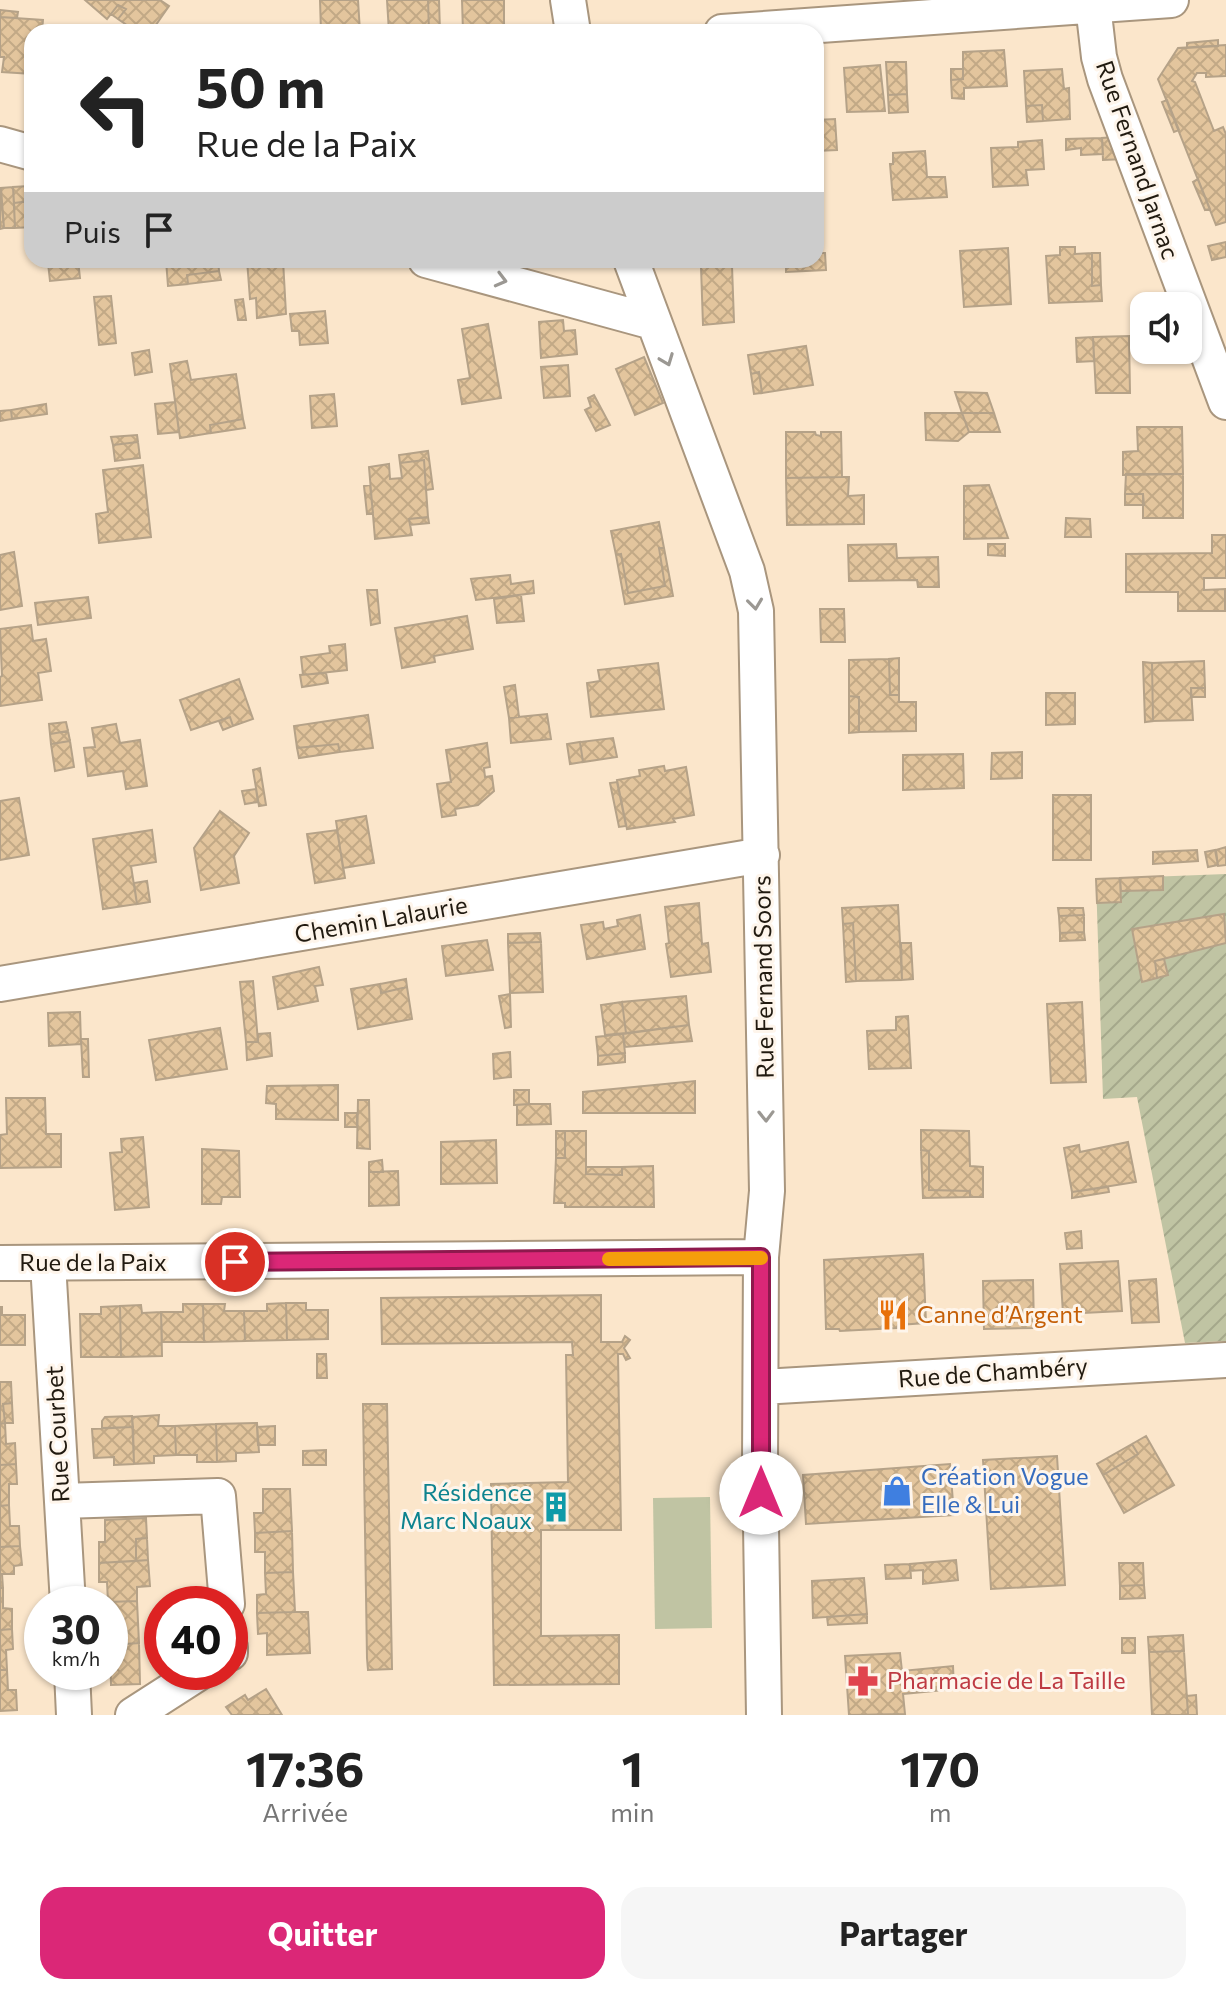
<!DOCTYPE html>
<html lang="fr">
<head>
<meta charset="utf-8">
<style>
  :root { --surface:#fff; --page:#f6f6f6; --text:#222; --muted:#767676; --accent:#db2777 }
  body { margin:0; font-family:Commissioner,sans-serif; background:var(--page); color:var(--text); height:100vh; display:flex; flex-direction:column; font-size:30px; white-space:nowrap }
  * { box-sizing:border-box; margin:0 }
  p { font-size:26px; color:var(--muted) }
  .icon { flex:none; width:44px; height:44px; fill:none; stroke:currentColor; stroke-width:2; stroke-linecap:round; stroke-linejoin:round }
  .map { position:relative; height:1715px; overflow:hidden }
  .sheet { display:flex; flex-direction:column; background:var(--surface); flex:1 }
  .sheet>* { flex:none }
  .guide { position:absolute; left:24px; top:24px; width:800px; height:244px; border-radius:24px; box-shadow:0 2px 6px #0004; background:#fff; color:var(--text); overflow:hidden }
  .controls { position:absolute; left:1130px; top:292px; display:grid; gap:16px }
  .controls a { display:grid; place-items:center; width:72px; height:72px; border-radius:16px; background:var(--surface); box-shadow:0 2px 6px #0004; font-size:40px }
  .speed { position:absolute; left:24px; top:1586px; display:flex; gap:16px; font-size:40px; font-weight:700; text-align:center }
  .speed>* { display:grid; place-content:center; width:104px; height:104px; border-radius:50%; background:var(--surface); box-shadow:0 2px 6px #0004; line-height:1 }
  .speed small { font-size:20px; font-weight:400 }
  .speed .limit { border:12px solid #d22; background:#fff; color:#111 }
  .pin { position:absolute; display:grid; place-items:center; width:68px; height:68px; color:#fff; margin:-34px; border:4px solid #fff; border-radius:50%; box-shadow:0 2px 8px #0007 }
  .me { position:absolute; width:88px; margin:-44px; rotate:0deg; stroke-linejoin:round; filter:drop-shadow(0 0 6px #0008) }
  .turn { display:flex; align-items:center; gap:28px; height:168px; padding:0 40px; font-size:36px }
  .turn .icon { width:104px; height:104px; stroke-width:2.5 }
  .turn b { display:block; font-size:56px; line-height:68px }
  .then { display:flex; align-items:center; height:76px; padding:0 40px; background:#0003; gap:16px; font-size:30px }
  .eta { display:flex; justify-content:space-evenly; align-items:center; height:136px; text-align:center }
  .eta b { font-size:48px; font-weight:700; line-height:56px }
  .primary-button { display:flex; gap:16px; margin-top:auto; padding:16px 40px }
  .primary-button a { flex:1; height:92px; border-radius:24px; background:var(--accent); color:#fff; font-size:32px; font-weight:700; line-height:92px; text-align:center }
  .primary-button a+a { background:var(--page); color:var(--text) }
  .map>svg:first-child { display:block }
</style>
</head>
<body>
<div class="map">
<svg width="1226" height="1715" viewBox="0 0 1226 1715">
  <defs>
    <pattern id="garden-furrows" width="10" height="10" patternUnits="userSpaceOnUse" patternTransform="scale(2)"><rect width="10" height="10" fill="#c0c4a3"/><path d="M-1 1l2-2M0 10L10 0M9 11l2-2" fill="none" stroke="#a5a88b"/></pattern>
    <pattern id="building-cross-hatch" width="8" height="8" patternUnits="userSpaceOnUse" patternTransform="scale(2)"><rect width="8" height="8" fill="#e3c59d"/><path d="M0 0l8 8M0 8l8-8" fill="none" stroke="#c2a986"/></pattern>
  </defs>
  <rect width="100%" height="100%" fill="#fbe6cb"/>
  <path fill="#c0c4a3" d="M710,1497L712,1628L655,1629L653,1498Z"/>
  <path fill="url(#garden-furrows)" d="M1226,874V1341L1185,1343L1137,1097L1103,1099L1096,879Z"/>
  <path fill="url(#building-cross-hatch)" stroke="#b5a288" stroke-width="2" d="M85,0H160L169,6L151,32H137L118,19L126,9L118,5L107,19Z
    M320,0H358L360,32H321Z
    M387,0H428L429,32H389Z
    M428,0H439L440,32H429Z
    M462,0H504V32H463Z
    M118,5L126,9L118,19L111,14Z
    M0,10L18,12L17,18L0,17Z
    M0,17L43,20L42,32H32V74L2,72L4,57H0Z
    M1218,40V46L1187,48V43Z
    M1226,45V76L1206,77V73H1197L1192,81L1195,82L1214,131L1223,127L1226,134V222L1216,225L1158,79L1178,48Z
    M1004,50L1007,86L964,88V99L952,98L951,80L963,79V52Z
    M886,62H906L907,94L888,95Z
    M880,65L885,111L847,112L844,68Z
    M951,69H963V79L951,80Z
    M1062,69L1064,89L1069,88L1070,119L1043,121L1042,105L1026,106L1024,71Z
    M907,94L908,112L889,113L888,95Z
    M1167,100L1179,130L1174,132L1162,102Z
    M1042,105L1043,121L1027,122L1026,106Z
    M835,119L837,150L816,151V120Z
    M1116,137L1125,159L1103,160L1102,138Z
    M1102,138L1103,154L1081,155V148L1066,150V139Z
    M1042,140L1044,169L1026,170L1028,185L993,187L991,148L1018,147V142Z
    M925,151L927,177H945L947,197L893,200L890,164H893V153Z
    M1198,179L1210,209L1205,210L1193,182Z
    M29,186L30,201L14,203L13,187Z
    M13,187L15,228H4L1,188Z
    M0,188L4,228L0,229Z
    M32,201V227L15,228L14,203Z
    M1226,242V257L1212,260L1208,246Z
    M1060,247H1075V254L1092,253V286L1101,285L1102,301L1049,303L1046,256L1060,255Z
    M1008,248L1011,304L964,307L960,251Z
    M816,253H825L826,270L786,272V260H816Z
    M1092,253H1100L1101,285L1092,286Z
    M78,260L80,278L50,281L48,263Z
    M166,260H218L219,271L187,275L188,284L168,286Z
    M247,260H283L286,314L257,318L256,298L250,299Z
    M732,266L734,322L703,325L701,267Z
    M219,271L221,280L188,284L187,275Z
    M111,296L116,343L99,345L94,297Z
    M243,299L246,320H238L235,300Z
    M325,311L328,343L300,345L299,331H292L290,314Z
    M563,320L564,331L575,330L577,354L541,358L539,322Z
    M488,324L501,398L462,404L458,380L470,378L462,329Z
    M1129,336L1130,393H1096L1093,337Z
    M1093,337L1094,361L1077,362L1076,338Z
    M806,346L813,385L762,393L759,372L751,374L748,355Z
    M149,350L152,372L135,375L132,353Z
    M644,357L663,403L635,415L616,369Z
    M187,361L191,380L236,374L243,419L210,425L211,433L180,438L170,364Z
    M568,365L570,396L544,398L541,367Z
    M759,372L762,393L754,394L751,374Z
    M955,392L987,393L994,413H962Z
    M334,394L337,426L312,428L310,396Z
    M594,395L610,425L596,431L585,410L591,407L588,398Z
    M175,402L179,432L158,434L155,404Z
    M46,404L47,414L12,419L11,410Z
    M11,410L12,419L0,421V411Z
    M925,413H962L969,432L958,441L926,440Z
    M962,413H994L1000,432H969Z
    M243,419L245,428L211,433L210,425Z
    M1137,427H1182L1183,474L1123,475V452L1138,451Z
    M786,432H815L816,435L821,436V432H841L842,477L786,478Z
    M137,435L138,442L113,445L111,437Z
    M138,442L140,458L115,461L113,445Z
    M428,451L433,489L426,490L424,460L400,463L399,455Z
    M424,460L428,517L409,519L412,535L375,539L369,467L389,464L390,479L402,478L400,463Z
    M143,465L151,537L99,543L96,514L108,512L103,470Z
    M1126,474H1183V518H1143V494H1125Z
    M842,477H849L848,496L864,495V524L787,525L786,478Z
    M370,485L373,513L367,514L364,486Z
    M989,485L1008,538L964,539V486Z
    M1125,494H1143L1144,505H1125Z
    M428,517L429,523L410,525L409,519Z
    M1066,518L1090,519L1091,537H1065Z
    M659,522L664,548H659L665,586L628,593L621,554L616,555L611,531Z
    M1212,535H1226V578H1204V590L1225,589V611H1178V592H1126V554L1212,553Z
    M896,544L897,558L938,557L939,587H918L917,580L849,581L848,545Z
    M988,544H1005V556L988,555Z
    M659,548H664L673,596L625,604L616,555L621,554L628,593L665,586Z
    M14,552L22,606L0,610V555Z
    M510,575L511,584L533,581L534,593L476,600L471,579Z
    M367,590H377L380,623L371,625Z
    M521,595L524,621L497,623L494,599Z
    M88,597L91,618L38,625L35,603Z
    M820,609H844L845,642H821Z
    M467,616L473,649L434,656L435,662L402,668L395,628Z
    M31,625L33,641L46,639L51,671L38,673L42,700L0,706V677L2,676L0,629Z
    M345,644L347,670L303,675L301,657L330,653L329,646Z
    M899,658V695H890L889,659Z
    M889,659L890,695H899V702H916V731L859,732V697L849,696V660Z
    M1204,661L1205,688H1191L1193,720L1153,721L1152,663Z
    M1143,662L1152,663L1153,721L1145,722Z
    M658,663L664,709L591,717L587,683L600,681L598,670Z
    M326,673L328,683L302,687L300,675Z
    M239,679L253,719L233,726L230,717L191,730L180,700Z
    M515,685L519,717L509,718L504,687Z
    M1191,688H1205V697H1191Z
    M1046,693H1075V724L1046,725Z
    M849,696L859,697V732L849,733Z
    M547,714L551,739L511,743L509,718Z
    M368,715L373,748L340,752L338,744L297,748L294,726Z
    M230,717L233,726L223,730L219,721Z
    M66,722L68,731L50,734L49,724Z
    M116,724L120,743L140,740L147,786L126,789L123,771L88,776L84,748L95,747L92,728Z
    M68,731L70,741L51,744L50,734Z
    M613,738L617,757L583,762L580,742Z
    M70,741L74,767L55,771L51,744Z
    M580,742L583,762L570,764L567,744Z
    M487,743L490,767L484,768L485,777L492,776L494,791L478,805L455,809L456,815L442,817L437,784L451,782L446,750Z
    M338,744L340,752L299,758L297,748Z
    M1022,752V778L991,779L992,753Z
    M963,754L964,788L903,790V755Z
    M664,766L665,771L686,767L694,815L673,819L675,822L627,829L617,780L640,776L639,770Z
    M260,768L266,805L259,806L253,770Z
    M617,782L621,801L626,826L619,827L610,783Z
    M256,789L258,802L245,804L242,791Z
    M1053,795H1091V860H1053Z
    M19,798L29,855L0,860V801Z
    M220,811L249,833L234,856L239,883L201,890L194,848Z
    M366,816L374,863L343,868L336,821Z
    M152,830L156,862L131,866L137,904L103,909L93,839Z
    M337,830L345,878L315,883L307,834Z
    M1226,847V865L1218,866L1216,850Z
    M1197,850L1198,861L1153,864V852Z
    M1215,850L1218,865L1208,867L1205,852Z
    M1163,876V890L1121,891L1120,878Z
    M1120,878L1121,902L1097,903L1096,879Z
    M147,881L150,902L137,904L134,883Z
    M699,903L702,944L708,943L711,972L671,977L666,944L669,943L665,907Z
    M898,905L902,980L856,981L853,923L843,924L842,908Z
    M1058,908H1083L1084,915L1059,916Z
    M1224,914L1226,943L1155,961L1157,978L1142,982L1132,929Z
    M640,915L645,949L587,959L581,925L603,922L604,929L618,926L617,920Z
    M1084,915V932L1060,933L1059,916Z
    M853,923L856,981L846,982L843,924Z
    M1084,932L1085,940L1060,941V933Z
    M540,933L541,942L508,943V934Z
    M487,940L493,970L446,976L442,946Z
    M541,942L543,992L510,993L508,943Z
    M901,943H911L913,979L902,980Z
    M1164,959L1168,975L1157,978L1155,961Z
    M319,967L323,985L315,986L318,1001L278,1009L273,977Z
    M406,979L407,987L381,993L380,984Z
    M253,981L258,1042H246L240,982Z
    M380,984L381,993L407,987L412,1019L358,1029L351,989Z
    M510,994L511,1027L505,1028L499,996Z
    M686,996L689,1025L626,1033L622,1002Z
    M622,1002L626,1033L605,1035L601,1005Z
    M1082,1002L1086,1082L1051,1083L1047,1004Z
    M80,1012L81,1044L49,1046L48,1013Z
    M908,1016L911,1068L869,1069L867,1031L896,1030V1017Z
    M689,1025L692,1041L625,1047L623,1034Z
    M220,1028L227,1069L156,1080L149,1040Z
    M270,1033L272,1056L247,1060L246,1042H258V1034Z
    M623,1034L625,1053L598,1056L596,1037Z
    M81,1039H88L89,1077H83Z
    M510,1052L511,1077L494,1079L493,1054Z
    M625,1053V1062L598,1065V1056Z
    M695,1081V1113H583V1092Z
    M338,1085V1120L276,1119V1104L266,1103L267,1086Z
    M514,1090H529V1104L514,1105Z
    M6,1098H45L46,1134H61V1167L0,1168V1135L7,1134Z
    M358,1100H369L370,1149L357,1148Z
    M529,1104H550L551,1124L517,1125V1105Z
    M345,1113H357V1127H345Z
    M921,1130L969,1131L970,1166L983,1167V1197H970V1191L929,1190V1151L921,1150Z
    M556,1131H565V1158H556Z
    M565,1131H586V1174L622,1175V1167L653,1166L654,1207H565V1203H554L556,1158H565Z
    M143,1137L149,1207L115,1210L110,1153L122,1152L121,1139Z
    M496,1140L497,1183L441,1184V1142Z
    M1128,1142L1136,1182L1072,1192L1064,1148L1079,1145L1080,1152Z
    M202,1149L239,1151L240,1197H222L221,1204H202Z
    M921,1150L929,1151V1190L970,1191V1197L923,1198Z
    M382,1160L383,1172H369V1162Z
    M586,1167H622V1175L586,1174Z
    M398,1171L399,1205L369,1206V1172Z
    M1108,1187L1109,1192L1072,1198V1192Z
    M1081,1231L1082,1248L1067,1249L1065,1233Z
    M923,1254L926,1323L898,1325L897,1328L840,1331L839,1329H826L824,1260Z
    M1118,1261L1122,1311L1063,1314L1060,1264Z
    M1156,1279L1159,1322L1132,1323L1129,1281Z
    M1033,1280L1034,1328L984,1329L983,1281Z
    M601,1295V1342H622L625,1336L630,1340L624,1348L630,1358L626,1360L623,1354H618L621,1530H541V1636L619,1635V1684L494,1685L491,1484L568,1482L566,1355H573L572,1342L382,1344L381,1298Z
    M286,1303H306V1310H328V1339L287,1340Z
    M286,1303L287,1340L245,1341L244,1311H267V1304Z
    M183,1304H203L204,1342H162L161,1312H183Z
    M203,1304H225L224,1311H244L245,1341L204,1342Z
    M141,1305L142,1313L161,1312L162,1356L121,1357L120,1306Z
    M120,1306L121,1357H81L80,1314H101V1307Z
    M0,1307H2V1315H25V1345H0Z
    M317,1354H326L327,1378H317Z
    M0,1382H11L12,1403L3,1404L5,1423L0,1424Z
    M12,1403L13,1423H5L3,1404Z
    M363,1404H387L392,1669L368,1670L367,1658Z
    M159,1415L158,1426H175L176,1455L154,1456V1463L134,1464L132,1417Z
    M132,1416L133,1427L102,1428V1421L105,1417Z
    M5,1423L6,1444L15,1443L16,1464L0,1465V1424Z
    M257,1423L259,1452L236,1453V1461L217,1462L216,1424Z
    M216,1424L217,1462H197V1455H176L175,1426Z
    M275,1426V1445H258L257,1427Z
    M133,1427L134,1464L114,1465V1457L94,1458L92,1429Z
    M1146,1436L1174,1485L1124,1513L1103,1475L1138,1454L1132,1444Z
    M1132,1444L1138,1454L1103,1475L1097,1464Z
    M326,1450V1465H303V1451Z
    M1057,1456L1065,1585L991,1589L983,1460Z
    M16,1464L17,1484H9V1505L0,1506V1465Z
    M950,1464L954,1515L806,1524L803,1475Z
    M263,1489H290L292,1531L255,1533L254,1513H263Z
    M9,1505L10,1526H19L20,1546L0,1547V1506Z
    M146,1518L147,1538L136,1539V1561L99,1563V1542H105V1520Z
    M292,1531L293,1572L265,1573V1552H255V1533Z
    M147,1538L148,1560L136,1561V1539Z
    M20,1546L22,1565L14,1566V1574H2L3,1588H0V1547Z
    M148,1560L150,1586L137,1587V1601L108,1602L107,1582H99V1563Z
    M956,1560L958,1580L923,1584V1570L910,1571V1564Z
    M1119,1563H1143L1144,1585L1120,1586Z
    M910,1564L911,1578L886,1579L885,1565Z
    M293,1572L295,1612L257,1613V1595L266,1594L265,1573Z
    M864,1578L867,1614L813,1618L812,1581Z
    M1144,1585L1145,1598L1120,1599V1586Z
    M0,1588H3V1608L12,1609V1629L0,1630Z
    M137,1601L139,1643L110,1645L108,1602Z
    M295,1612H308L310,1653L267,1655V1633L258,1634L257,1613Z
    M867,1614V1623L828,1625L827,1617Z
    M12,1629L13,1649L6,1650L7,1670H0V1630Z
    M1183,1635L1184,1651L1149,1652L1148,1637Z
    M1122,1638H1135V1653H1122Z
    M139,1643L140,1684L111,1685L110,1645Z
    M1184,1651L1188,1715H1152L1149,1652Z
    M900,1653L902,1671L953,1666L954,1689L903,1694L905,1714L849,1715L845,1656Z
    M0,1670H7L8,1690H16L17,1710L0,1711Z
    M266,1689L282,1715H232L226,1707L245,1695L248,1700Z
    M1196,1695L1197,1715H1188L1187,1696Z"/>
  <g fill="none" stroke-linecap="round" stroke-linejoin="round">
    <g stroke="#a9967e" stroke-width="38">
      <path id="minor" d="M568,0L573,32
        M1093,5L1099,57L1105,79L1226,402
        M722,32L1171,0
        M0,144L32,153
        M426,260L653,322
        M631,260L747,571L756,611L767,1191L761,1257L760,1463L764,1715
        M0,984L762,855
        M0,1263L761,1257
        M48,1263L68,1604
        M761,1387L1226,1360
        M62,1501L218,1496L227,1604
        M230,1647V1653
        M72,1672L74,1715
        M133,1715L200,1672"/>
    </g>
    <use href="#minor" stroke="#fff" stroke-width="34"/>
  </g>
  <defs><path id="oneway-chevron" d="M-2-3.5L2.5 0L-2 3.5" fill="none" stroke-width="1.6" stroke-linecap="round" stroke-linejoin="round" transform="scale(2)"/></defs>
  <g stroke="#9b9893">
    <use href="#oneway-chevron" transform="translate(501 280) rotate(15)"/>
    <use href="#oneway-chevron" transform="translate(667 360) rotate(69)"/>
    <use href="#oneway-chevron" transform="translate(755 604) rotate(83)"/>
    <use href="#oneway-chevron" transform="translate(766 1116) rotate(89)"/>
  </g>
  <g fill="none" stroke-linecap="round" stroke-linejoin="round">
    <g stroke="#8e194d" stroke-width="20">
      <path id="route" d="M235,1262L761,1257V1493"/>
    </g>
    <use href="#route" stroke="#db2777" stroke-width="14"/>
    <path stroke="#f59e0b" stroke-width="14" d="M609,1259L761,1258"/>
  </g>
  <defs>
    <g id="restaurant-bare" transform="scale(2.4)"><path d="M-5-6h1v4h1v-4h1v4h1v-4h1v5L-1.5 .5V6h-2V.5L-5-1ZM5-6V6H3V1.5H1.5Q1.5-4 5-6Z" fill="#e8710a" stroke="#fef5eb" stroke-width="2.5" paint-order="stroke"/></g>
    <g id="shop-bare" transform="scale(2.4)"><path d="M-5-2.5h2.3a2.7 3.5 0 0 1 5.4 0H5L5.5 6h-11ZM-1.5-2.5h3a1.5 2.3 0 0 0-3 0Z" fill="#3f7fe0" stroke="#fef5eb" stroke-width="2.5" paint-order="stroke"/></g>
    <g id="building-bare" transform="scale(2.4)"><path d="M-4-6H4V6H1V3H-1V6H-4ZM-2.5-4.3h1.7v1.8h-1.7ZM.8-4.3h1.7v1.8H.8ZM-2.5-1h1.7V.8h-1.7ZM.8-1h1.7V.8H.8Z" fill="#0f9aa8" stroke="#fef5eb" stroke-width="2.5" paint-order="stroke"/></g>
    <g id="pharmacy-bare" transform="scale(2.4)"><path d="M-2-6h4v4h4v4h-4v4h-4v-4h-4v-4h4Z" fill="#e0444e" stroke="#fef5eb" stroke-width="2.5" paint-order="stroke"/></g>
  </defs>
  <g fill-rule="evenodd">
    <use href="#restaurant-bare" x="893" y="1315"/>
    <use href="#shop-bare" x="897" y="1491"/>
    <use href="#building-bare" x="556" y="1507"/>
    <use href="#pharmacy-bare" x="863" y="1681"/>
  </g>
  <g text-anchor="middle" stroke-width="6" stroke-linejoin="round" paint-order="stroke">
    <g font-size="24" fill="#211a10" stroke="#fef5eb">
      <text transform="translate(1137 160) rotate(71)" y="8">Rue Fernand Jarnac</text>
      <text transform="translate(381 920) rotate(-10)" y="8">Chemin Lalaurie</text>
      <text transform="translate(764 977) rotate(-91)" y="8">Rue Fernand Soors</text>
      <text x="93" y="1271">Rue de la Paix</text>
      <text transform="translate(993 1373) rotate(-4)" y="8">Rue de Chambéry</text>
      <text transform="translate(58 1434) rotate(-93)" y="8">Rue Courbet</text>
    </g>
    <g font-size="24" fill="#c56008" stroke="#fef5eb" text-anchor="start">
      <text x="917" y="1323">Canne d’Argent</text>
    </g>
    <g font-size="24" fill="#366cbe" stroke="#fef5eb" text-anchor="start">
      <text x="921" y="1485">Création Vogue<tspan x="921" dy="28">Elle &amp; Lui</tspan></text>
    </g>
    <g font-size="24" fill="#0d838f" stroke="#fef5eb" text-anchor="end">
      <text x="532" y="1501">Résidence<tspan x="532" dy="28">Marc Noaux</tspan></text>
    </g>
    <g font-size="24" fill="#be3a42" stroke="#fef5eb" text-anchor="start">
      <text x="887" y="1689">Pharmacie de La Taille</text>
    </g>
  </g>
</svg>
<div class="controls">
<a><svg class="icon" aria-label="sound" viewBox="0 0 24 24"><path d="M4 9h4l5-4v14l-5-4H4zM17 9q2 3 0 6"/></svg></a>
</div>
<div class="speed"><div>30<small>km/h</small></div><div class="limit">40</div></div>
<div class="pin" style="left:235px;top:1262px;background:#d93025"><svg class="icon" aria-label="arrive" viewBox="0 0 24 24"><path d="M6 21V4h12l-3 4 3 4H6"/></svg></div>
<svg class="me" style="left:761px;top:1493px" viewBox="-20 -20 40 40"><circle r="19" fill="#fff"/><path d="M0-13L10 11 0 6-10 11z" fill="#db2777"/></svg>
<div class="guide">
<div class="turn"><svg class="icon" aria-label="left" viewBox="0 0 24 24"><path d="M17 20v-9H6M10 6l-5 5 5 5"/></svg><div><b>50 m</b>Rue de la Paix</div></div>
<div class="then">Puis<svg class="icon" aria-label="arrive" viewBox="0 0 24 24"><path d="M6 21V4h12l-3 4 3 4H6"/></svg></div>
</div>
</div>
<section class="sheet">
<div class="eta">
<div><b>17:36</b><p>Arrivée</p></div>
<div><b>1</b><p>min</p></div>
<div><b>170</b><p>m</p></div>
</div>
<div class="primary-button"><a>Quitter</a><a>Partager</a></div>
</section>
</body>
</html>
